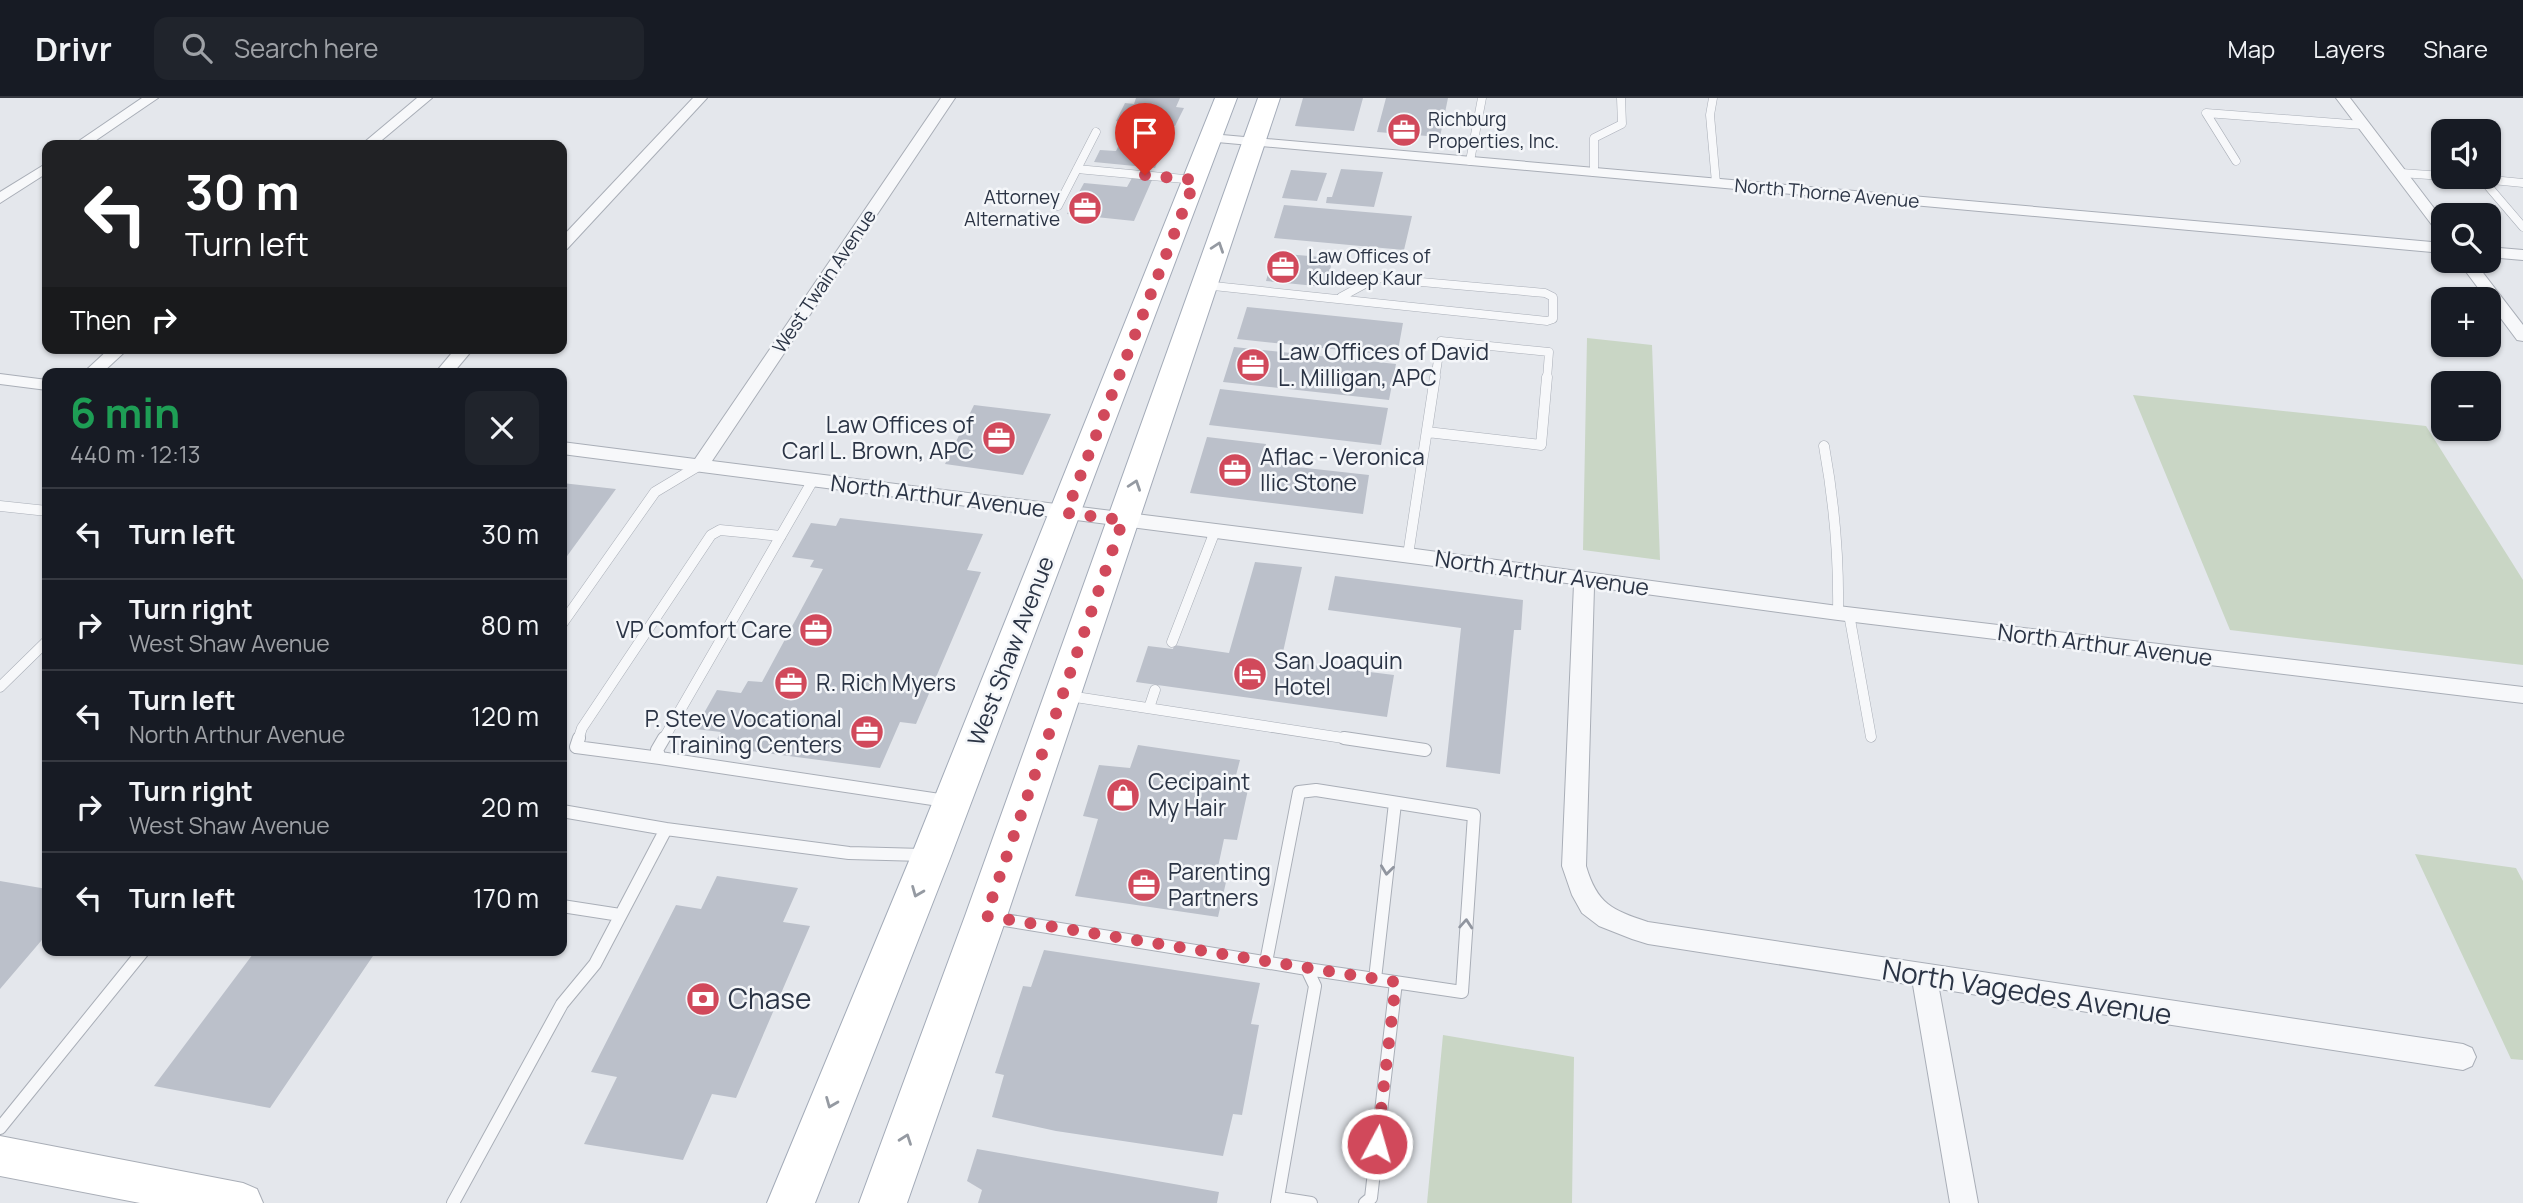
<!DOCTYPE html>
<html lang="en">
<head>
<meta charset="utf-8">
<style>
  :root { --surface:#171b24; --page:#20242c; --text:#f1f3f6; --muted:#9ea1a6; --line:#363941 }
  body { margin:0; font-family:Manrope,sans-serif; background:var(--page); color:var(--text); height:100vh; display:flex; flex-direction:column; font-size:26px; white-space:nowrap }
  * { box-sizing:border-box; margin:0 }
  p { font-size:23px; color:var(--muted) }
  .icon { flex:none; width:38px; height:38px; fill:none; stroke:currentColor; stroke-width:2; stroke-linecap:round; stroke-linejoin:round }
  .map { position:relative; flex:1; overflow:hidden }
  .panel { position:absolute; left:42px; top:270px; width:525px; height:588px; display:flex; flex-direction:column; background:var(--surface); border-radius:14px; box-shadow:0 2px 5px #0004 }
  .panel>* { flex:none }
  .guide { position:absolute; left:42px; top:42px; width:525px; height:214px; border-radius:14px; box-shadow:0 2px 5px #0004; background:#202124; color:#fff; overflow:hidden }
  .tools { position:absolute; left:2431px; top:21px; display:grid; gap:14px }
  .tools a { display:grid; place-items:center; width:70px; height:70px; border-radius:14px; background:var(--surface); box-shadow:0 2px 5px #0004; font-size:35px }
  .pin { position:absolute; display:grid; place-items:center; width:60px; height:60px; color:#fff; margin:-72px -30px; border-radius:50% 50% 50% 0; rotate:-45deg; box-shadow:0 0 7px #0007 }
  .pin .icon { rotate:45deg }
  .me { position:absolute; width:77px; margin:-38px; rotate:6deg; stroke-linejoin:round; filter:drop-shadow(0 0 5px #0008) }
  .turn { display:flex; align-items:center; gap:24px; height:147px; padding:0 28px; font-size:32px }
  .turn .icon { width:91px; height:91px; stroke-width:2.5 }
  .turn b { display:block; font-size:49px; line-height:60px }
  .then { display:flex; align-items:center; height:66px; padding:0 28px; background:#0003; gap:14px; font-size:26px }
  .round { display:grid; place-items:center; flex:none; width:74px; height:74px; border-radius:14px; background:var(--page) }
  .summary { display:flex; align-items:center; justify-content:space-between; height:119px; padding:0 28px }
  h1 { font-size:42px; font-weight:700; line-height:52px; color:#1e9e55 }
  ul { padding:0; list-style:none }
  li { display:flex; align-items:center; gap:21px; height:91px; padding:0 28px; border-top:2px solid var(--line) }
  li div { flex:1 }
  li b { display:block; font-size:26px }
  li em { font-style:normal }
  header { display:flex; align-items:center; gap:42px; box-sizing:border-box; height:98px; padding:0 35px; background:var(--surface); border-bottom:2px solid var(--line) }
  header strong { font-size:33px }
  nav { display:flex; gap:38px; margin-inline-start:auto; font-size:24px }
  .search { width:490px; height:63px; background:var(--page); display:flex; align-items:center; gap:18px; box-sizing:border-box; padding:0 24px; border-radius:14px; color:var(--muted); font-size:26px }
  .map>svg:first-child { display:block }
</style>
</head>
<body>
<header>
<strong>Drivr</strong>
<div class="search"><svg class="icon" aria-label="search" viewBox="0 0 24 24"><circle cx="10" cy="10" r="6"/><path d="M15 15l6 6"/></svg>Search here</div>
<nav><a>Map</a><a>Layers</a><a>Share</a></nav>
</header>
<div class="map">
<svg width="2523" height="1105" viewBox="0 0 2523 1105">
  <rect width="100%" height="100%" fill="#e4e7ec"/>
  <path fill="#c9d6c5" d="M1587,240L1652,247L1660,462L1583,452Z
    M2133,297L2426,328L2523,482V567L2230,532Z
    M2415,756L2516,770L2523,783V962L2511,961Z
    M1443,937L1574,959L1572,1105H1427Z"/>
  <path fill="#bbc0ca" d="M1136,0H1180L1176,9L1184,10L1175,28L1116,23L1125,5L1134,6Z
    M1303,0H1363L1354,33L1295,28Z
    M1386,0H1448L1440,39L1377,34Z
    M1127,31L1171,34L1155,70L1094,64L1100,52L1116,53Z
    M1341,71L1383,74L1374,109L1326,105L1327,99H1332Z
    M1291,72L1327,75L1317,103L1282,100Z
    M1132,80L1152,82L1134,123L1067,116L1084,85L1127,89Z
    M1284,107L1412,118L1404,152L1274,140Z
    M1274,155L1333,160L1326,189L1266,183Z
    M1247,209L1403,225L1397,258L1237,241Z
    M1234,249L1396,266L1389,302L1223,284Z
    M1220,291L1388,310L1381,347L1209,327Z
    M974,307L1051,316L1023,377L945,366Z
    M1207,339L1266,346L1262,365L1369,377L1363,416L1190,395Z
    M562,385L616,391L562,465Z
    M840,420L983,436L967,472L981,474L916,626L900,624L880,670L713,648L721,634L695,631L717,592L741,595L748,583L762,584L823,471L810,469L814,462L792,459L811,425L836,428Z
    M1255,464L1302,469L1281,563L1394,577L1387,619L1136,584L1148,548L1173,551L1174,547L1229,555Z
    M1335,478L1523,502L1521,532H1514L1500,676L1446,669L1461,530L1328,512Z
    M1138,647L1240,662L1234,685L1249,687L1237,742L1224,741L1218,769L1229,771L1218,819L1075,798L1098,721L1083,718L1099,667L1130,670Z
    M717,778L798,790L783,824L810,828L736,1000L712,996L683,1062L584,1046L617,979L591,974L676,807L701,811Z
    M0,783L47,791V836L0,891Z
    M256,852H377L270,1010L154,988Z
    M1044,852L1260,885L1251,926L1259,927L1242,1017L1233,1016L1223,1058L1056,1033L992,1019L1004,977L995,975L1023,888L1031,889Z
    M977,1051L1219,1094L1217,1105H978L982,1092L967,1083Z"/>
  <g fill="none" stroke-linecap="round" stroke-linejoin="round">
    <g stroke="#a9aeb7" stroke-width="9">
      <path id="lane-far2" d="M1713,0L1710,17L1716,85
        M1470,63L1482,0
        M2236,63L2206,15L2363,27
        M1077,71L1195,82
        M1594,74V40L1622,26L1621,0
        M2401,75L2443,78
        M2456,79L2482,81L2523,129
        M2482,81L2523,85
        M1058,108L1096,34
        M1204,187L1547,223L1553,221V199L1545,195L1376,180L1341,199
        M1435,281L1441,243L1549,254L1547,281"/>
    </g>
    <g stroke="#a9aeb7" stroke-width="11">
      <path id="lane-far1" d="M1427,334L1541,347L1547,279
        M1824,348C1834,403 1839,458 1838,515
        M0,408L47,413
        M1408,457L1435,279
        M1849,516L1871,639
        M562,526L655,394L700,367
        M1172,544L1215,433
        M0,589L47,543
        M1069,598L1356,642
        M1149,610L1155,592
        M578,642L582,630L711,437L720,432L781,438
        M663,642L813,382"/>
    </g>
    <g stroke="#a9aeb7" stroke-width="14">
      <path id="lane" d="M579,640L576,649L660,660
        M664,640L657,652L660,660L946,703
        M1344,640L1425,652
        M562,713L666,731
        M562,808L620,817
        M992,820L1307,871L1315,888L1277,1105
        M1266,864L1299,694L1316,692L1474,717L1462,894L1307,871
        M1375,881L1395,705
        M0,1030L144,852
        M1279,1100L1311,1105
        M453,1105L562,906L595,866L666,731L849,755L923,757
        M1365,1105L1371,1100L1396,884"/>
    </g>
    <g stroke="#a9aeb7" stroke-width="2">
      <path id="street" d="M142,0H158L89,47H73Z
        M417,0H432L376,47H361Z
        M693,0H707L567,151L562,153V139Z
        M941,0H955L712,363L1408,450L1838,508L2523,589V605L1838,522L1594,489L1586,768C1597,806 1612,812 1648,824L2463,946L2472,950L2476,959L2472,968L2463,972L1939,891L1978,1105H1950L1913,887L1648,846L1632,841L1599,828L1582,815L1572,797L1562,768L1574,486L562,356V344L695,361Z
        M2336,0H2350L2443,122V137L2438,135Z
        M1211,36L2443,145V155L1206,43L1204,40Z
        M47,65V75L0,105V94Z
        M2488,149L2523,152V162L2488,159Z
        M2458,163H2474L2523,227V243L2517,242Z
        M110,250H129L102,275H83Z
        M456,250H474L453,275H435Z
        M0,276L47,282V292L0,286Z"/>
    </g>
    <g stroke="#a9aeb7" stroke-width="2">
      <path id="secondary" d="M0,1038L243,1085L257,1091L263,1105H140L0,1078Z"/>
    </g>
    <g stroke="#a3abb8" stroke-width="2">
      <path id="primary" d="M1215,0H1237L951,758L815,1105H767L911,758Z
        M1258,0H1280L1007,818L907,1105H859L965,818Z"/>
    </g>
    <use href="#lane-far2" stroke="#f7f8fa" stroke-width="8"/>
    <use href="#lane-far1" stroke="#f7f8fa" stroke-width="10"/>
    <use href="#lane" stroke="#f7f8fa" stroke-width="12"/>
    <use href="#street" fill="#f7f8fa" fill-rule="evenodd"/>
    <use href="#secondary" fill="#fff" fill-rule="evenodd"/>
    <use href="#primary" fill="#fff" fill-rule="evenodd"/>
  </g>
  <defs><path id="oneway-chevron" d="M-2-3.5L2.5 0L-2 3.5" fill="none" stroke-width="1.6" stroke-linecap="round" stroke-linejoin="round" transform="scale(1.75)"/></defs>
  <g stroke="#959aa2">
    <use href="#oneway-chevron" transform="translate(1218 149) rotate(-71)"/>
    <use href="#oneway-chevron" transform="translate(1135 387) rotate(-71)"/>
    <use href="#oneway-chevron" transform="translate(917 794) rotate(112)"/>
    <use href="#oneway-chevron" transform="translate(831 1005) rotate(112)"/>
    <use href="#oneway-chevron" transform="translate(906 1041) rotate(-70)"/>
  </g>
  <g stroke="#9196a0">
    <use href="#oneway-chevron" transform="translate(1387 772) rotate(97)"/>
    <use href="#oneway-chevron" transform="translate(1466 826) rotate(-86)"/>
  </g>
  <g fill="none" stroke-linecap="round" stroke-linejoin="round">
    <path stroke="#d1495b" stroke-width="12" stroke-dasharray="0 21.6" d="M1145,77L1195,82L1066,415L1123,422L986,818L1396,884L1377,1046"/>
  </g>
  <defs>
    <g id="office-disc" transform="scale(1.75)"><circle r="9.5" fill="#d1495b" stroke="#f4f6f9"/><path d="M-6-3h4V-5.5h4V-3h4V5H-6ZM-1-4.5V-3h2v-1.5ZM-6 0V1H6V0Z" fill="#fff"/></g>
    <g id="hotel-disc" transform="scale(1.75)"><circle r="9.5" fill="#d1495b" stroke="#f4f6f9"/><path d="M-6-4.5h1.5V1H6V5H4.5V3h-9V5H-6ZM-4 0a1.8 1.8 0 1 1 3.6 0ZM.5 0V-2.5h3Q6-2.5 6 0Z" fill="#fff"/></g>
    <g id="shop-disc" transform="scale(1.75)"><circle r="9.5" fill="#d1495b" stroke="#f4f6f9"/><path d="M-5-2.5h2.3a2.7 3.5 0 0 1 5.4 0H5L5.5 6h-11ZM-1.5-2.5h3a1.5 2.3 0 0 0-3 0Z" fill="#fff"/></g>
    <g id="bank-disc" transform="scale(1.75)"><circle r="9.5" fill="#d1495b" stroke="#f4f6f9"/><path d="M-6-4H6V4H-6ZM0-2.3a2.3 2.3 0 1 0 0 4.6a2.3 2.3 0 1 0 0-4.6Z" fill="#fff"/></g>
  </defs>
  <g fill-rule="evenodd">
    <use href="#office-disc" x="1404" y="32"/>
    <use href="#office-disc" x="1085" y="110"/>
    <use href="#office-disc" x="1283" y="169"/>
    <use href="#office-disc" x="1253" y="267"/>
    <use href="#office-disc" x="999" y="340"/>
    <use href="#office-disc" x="1235" y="372"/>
    <use href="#office-disc" x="816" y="532"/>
    <use href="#hotel-disc" x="1250" y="576"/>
    <use href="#office-disc" x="791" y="585"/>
    <use href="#office-disc" x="867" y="634"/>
    <use href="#shop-disc" x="1123" y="697"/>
    <use href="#office-disc" x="1144" y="787"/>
    <use href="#bank-disc" x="703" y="901"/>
  </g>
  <g text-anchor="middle" stroke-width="5" stroke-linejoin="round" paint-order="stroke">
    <g font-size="19" fill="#2b3445" stroke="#f4f6f9" text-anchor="start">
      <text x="1428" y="28">Richburg<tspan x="1428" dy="22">Properties, Inc.</tspan></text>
      <text x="1060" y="106" text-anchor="end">Attorney<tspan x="1060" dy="22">Alternative</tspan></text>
      <text x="1308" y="165">Law Offices of<tspan x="1308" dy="22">Kuldeep Kaur</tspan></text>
    </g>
    <g font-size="19" fill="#2b3445" stroke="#f4f6f9">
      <text transform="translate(1827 95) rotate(5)" y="7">North Thorne Avenue</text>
      <text transform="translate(824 183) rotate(-56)" y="7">West Twain Avenue</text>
    </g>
    <g font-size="23" fill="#2b3445" stroke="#f4f6f9" text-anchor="start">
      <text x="1278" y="262">Law Offices of David<tspan x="1278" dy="26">L. Milligan, APC</tspan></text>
      <text x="974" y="335" text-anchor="end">Law Offices of<tspan x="974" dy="26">Carl L. Brown, APC</tspan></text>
      <text x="1260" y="367">Aflac - Veronica<tspan x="1260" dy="26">IIic Stone</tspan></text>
      <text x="792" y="540" text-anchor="end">VP Comfort Care</text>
      <text x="1274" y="571">San Joaquin<tspan x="1274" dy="26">Hotel</tspan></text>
      <text x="816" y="593">R. Rich Myers</text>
      <text x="842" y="629" text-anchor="end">P. Steve Vocational<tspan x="842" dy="26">Training Centers</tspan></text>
      <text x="1148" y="692">Cecipaint<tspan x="1148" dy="26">My Hair</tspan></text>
      <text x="1168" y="782">Parenting<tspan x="1168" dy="26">Partners</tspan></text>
    </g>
    <g font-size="23" fill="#2b3445" stroke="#f4f6f9">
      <text transform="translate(938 398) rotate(7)" y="8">North Arthur Avenue</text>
      <text transform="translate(1542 475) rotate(8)" y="8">North Arthur Avenue</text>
      <text transform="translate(2105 547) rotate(7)" y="8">North Arthur Avenue</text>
      <text transform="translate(1011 553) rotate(-69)" y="8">West Shaw Avenue</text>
    </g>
    <g font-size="28" fill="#2b3445" stroke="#f4f6f9">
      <text transform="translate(2027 894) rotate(9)" y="10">North Vagedes Avenue</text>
    </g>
    <g font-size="28" fill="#2b3445" stroke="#f4f6f9" text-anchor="start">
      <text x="728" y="911">Chase</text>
    </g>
  </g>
</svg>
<div class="tools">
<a><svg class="icon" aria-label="sound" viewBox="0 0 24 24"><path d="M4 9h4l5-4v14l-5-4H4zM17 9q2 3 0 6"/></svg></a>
<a><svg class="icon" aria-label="search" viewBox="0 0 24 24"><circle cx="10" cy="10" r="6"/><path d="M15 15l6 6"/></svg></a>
<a>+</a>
<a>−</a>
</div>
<div class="pin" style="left:1145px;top:77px;background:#d93025"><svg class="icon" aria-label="arrive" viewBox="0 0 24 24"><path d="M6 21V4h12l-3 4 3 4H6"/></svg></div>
<svg class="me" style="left:1377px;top:1046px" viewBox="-20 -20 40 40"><circle r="17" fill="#d1495b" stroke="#fff" stroke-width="3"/><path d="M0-11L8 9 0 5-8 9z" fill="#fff"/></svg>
<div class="guide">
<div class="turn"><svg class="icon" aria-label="left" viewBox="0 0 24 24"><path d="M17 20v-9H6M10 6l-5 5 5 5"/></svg><div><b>30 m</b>Turn left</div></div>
<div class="then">Then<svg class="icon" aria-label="right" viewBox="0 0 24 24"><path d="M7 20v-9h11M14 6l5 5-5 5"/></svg></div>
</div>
<section class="panel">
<div class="summary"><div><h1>6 min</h1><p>440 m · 12:13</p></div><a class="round"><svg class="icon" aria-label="close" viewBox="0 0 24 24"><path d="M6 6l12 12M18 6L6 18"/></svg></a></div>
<ul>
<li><svg class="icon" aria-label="left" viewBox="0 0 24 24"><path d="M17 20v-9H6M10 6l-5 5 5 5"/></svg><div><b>Turn left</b></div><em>30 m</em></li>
<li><svg class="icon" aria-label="right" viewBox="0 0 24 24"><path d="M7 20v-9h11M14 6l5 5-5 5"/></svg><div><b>Turn right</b><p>West Shaw Avenue</p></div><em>80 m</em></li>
<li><svg class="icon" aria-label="left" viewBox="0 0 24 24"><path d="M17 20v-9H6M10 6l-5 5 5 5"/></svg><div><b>Turn left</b><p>North Arthur Avenue</p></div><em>120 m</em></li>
<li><svg class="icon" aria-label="right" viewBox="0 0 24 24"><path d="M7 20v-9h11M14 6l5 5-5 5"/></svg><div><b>Turn right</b><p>West Shaw Avenue</p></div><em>20 m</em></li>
<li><svg class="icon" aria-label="left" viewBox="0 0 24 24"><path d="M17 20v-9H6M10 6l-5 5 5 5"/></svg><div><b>Turn left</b></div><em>170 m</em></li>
</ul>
</section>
</div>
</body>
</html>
